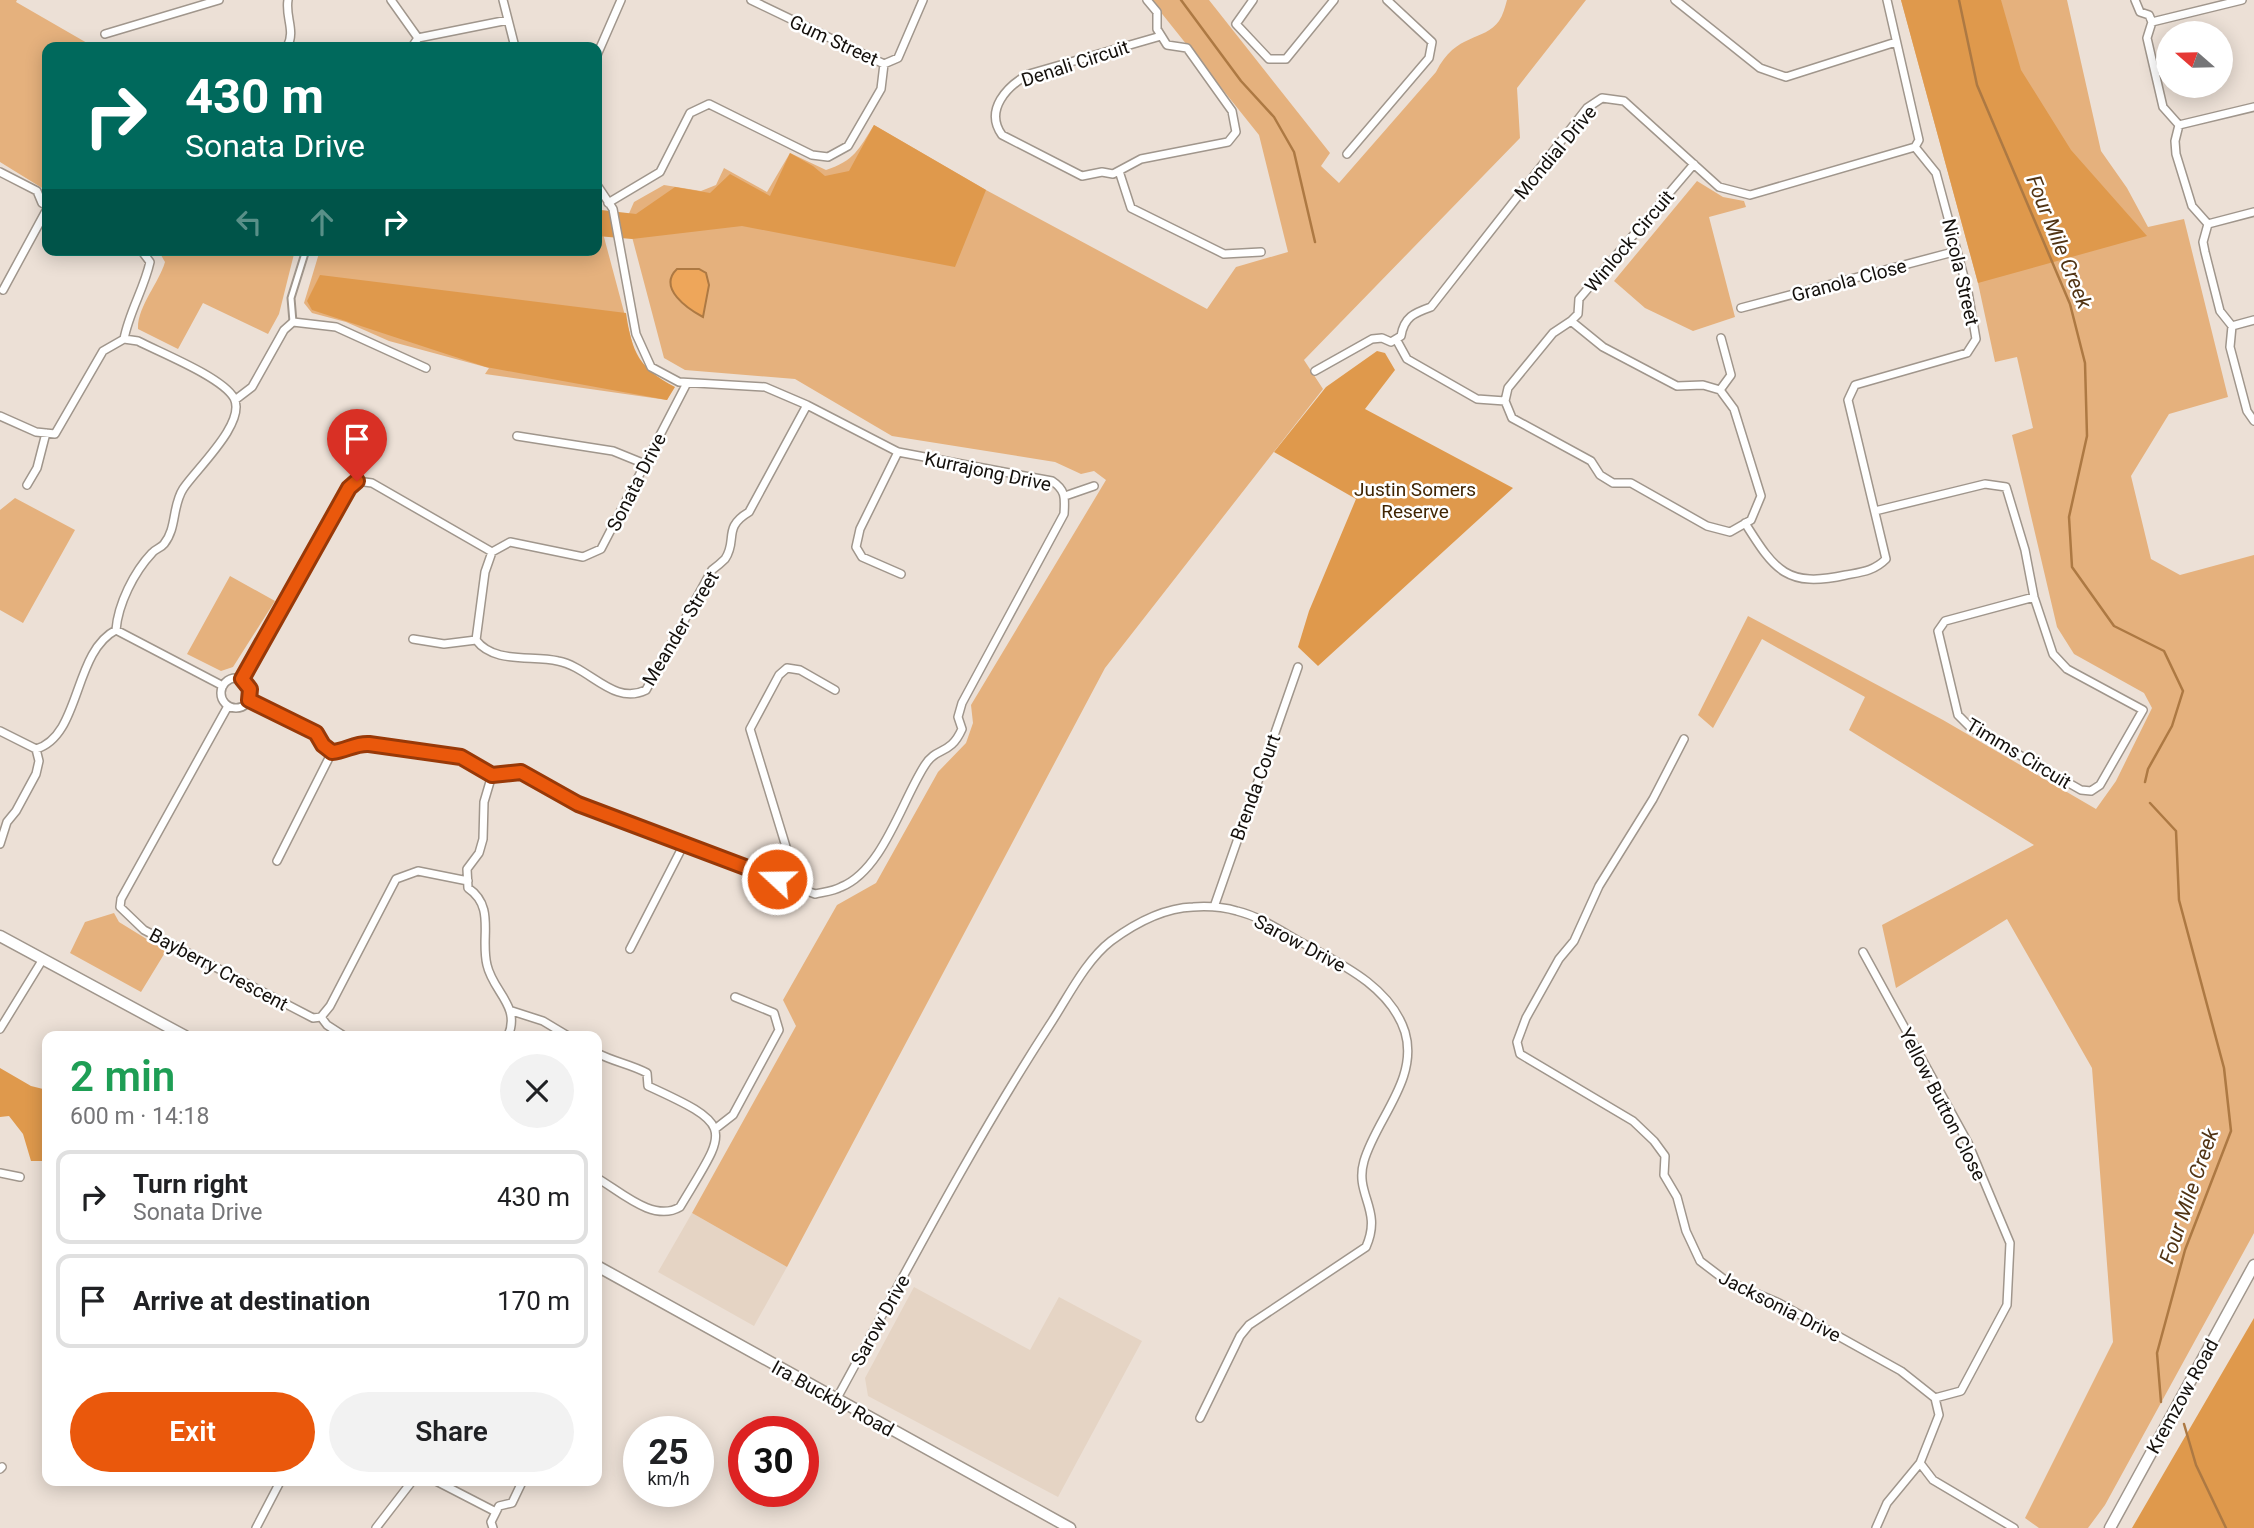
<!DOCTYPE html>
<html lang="en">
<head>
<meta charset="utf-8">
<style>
  :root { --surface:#fff; --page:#f2f2f2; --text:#202124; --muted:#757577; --line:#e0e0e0; --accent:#ea580c }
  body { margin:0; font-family:Roboto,sans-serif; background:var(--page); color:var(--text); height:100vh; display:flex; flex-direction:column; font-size:26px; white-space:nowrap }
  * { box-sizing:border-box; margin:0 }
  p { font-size:23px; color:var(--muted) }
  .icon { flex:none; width:38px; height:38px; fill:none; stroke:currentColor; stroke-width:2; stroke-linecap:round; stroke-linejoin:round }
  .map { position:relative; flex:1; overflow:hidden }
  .sheet { position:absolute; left:42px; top:1031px; width:560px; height:455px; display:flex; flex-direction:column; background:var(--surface); border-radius:14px; box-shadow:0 4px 18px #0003 }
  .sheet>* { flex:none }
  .banner { position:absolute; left:42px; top:42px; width:560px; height:214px; border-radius:14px; box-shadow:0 4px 18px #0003; background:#00695c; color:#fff; overflow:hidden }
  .needle { width:46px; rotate:290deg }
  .buttons { position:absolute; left:2156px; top:21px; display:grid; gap:14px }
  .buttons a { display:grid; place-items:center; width:77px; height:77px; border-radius:50%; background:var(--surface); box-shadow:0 4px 18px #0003; font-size:35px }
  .speed { position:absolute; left:623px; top:1416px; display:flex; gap:14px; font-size:35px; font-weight:700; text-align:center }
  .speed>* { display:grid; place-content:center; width:91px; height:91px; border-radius:50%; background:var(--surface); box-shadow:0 4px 18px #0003; line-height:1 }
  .speed small { font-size:18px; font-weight:400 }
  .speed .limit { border:10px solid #d22; background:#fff; color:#111 }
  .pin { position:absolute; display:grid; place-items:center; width:60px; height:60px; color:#fff; margin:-72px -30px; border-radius:50% 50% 50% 0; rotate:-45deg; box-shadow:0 0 7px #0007 }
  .pin .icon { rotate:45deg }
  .me { position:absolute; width:77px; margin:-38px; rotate:291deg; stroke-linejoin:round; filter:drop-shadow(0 0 5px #0008) }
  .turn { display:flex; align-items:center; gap:24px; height:147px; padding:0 28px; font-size:32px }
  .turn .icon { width:91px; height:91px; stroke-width:2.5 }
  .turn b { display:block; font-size:49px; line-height:60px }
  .lanes { display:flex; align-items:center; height:66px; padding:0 28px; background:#0003; justify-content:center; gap:35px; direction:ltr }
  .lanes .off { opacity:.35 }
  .round { display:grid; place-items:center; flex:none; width:74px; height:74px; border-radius:37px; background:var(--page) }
  .headline { display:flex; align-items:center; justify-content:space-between; height:119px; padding:0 28px }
  h1 { font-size:42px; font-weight:600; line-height:52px; color:#1e9e55 }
  .button { display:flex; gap:14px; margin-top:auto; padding:14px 28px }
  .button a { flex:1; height:80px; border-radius:42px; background:var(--accent); color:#fff; font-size:28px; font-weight:600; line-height:80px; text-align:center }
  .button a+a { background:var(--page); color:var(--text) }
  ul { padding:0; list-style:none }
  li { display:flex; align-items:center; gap:21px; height:94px; margin:0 14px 10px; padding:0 14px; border:4px solid var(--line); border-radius:14px }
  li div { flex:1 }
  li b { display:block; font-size:26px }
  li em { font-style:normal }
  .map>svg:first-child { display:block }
</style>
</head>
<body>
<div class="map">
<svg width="2254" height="1528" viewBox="0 0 2254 1528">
  <rect width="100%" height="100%" fill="#ece0d6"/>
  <path fill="#e5d4c4" d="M692,1213L787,1267L754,1326L658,1272Z
    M914,1287L1030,1350L1059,1297L1142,1341L1058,1497L868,1396L865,1378Z"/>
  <path fill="#e5b17d" d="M0,0H17L16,2L94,47H47V191L0,162Z
    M1151,0H1209L1330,153L1321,166L1339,183L1436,72C1456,32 1484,42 1499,21C1503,15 1505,7 1507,0H1586L1517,88L1520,138L1304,360L1323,389L1105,668L787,1267L692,1213L796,1026L783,1000L837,905L876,883L938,772L966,743L973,723L971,705L1106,480L1094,471L1081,474L1055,462L892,436L795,379L685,370L664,358L627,218L634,202L664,185L701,191L716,185L724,168L767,192L790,153L826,170C854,161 859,149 874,125L986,190L1207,309L1236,267L1288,252L1259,135Z
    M1901,0H2067L2101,151L2127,188L2148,227L2184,219L2228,397L2169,414L2131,476L2151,559L2180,575L2254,555V1233L2105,1505L2088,1528H2039L2025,1518L2113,1342L2092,1068L2007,919L1896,988L1882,925L2034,845L1849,730L1865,697L1762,639L1713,728L1698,715L1748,616L1943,720L2096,809L2116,781L2152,708L2144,693L2074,654L2057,627L2012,435L2033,428L2017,357L1995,362L1978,283Z
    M1697,181L1723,197L1744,201L1746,207L1709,217L1735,317L1693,331L1645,308L1614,281Z
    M597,211L635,353L649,372L673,388L667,400L485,374L489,368L389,341L346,322L312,313L304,303L320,250H597Z
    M158,250H295L279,314L268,334L203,303L178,349L138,329C137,307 159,283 165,262Z
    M15,498L75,530L23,623L0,610V510Z
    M230,576L275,601L233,667L221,671L187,654Z
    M114,913L119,922L166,951L141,992L70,953L85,922Z"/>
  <path fill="#df994c" d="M1901,0H2001L2021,70L2071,150L2147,236L1978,283Z
    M874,125L986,190L955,267L742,226L632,239L597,236V205L601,210L636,214L675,187L710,193L730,174L770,196L790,153L813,166L825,176L849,171Z
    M320,275L626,313C632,353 639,368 675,387L667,400L486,367L312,310L307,301Z
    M1377,351L1385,353L1395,370L1365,409L1513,488L1318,666L1298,647L1309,611L1356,499L1274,452L1326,387Z
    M0,1068L31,1086L47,1090V1161H31L23,1134L9,1116L0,1117Z
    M2254,1318V1528H2132L2247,1330Z"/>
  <path fill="#eea65a" stroke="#ad7943" stroke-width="2" d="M677,269H699L706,273L709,285L703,317C688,309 657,288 677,269Z"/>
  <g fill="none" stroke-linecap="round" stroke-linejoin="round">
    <path stroke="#ad7943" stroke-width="2.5" d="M1181,0L1241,81L1274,117L1294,152L1315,242
      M1959,0L1977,85L2070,304L2085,363L2087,436L2069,517L2072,567L2114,626L2164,651L2183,691L2172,726L2148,769L2145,782
      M2150,803L2176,831L2179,900L2224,1068L2231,1131L2185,1250L2157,1353L2161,1402
      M2184,1424L2196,1465L2226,1528"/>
    <g stroke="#a0968c" stroke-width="9">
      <path id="pedestrian" d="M293,322L291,298L306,250"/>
    </g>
    <g stroke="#a0968c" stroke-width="10">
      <path id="minor" d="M391,0L418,38
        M503,0L515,47
        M751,0L884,64L898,58L923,0
        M1147,0L1157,12V29L1167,45L1187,48L1232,111L1236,132L1228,142L1141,159L1113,174L1102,172L1082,176L1002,135C984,110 1007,86 1029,74L1161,36
        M1253,0L1236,24L1269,59H1286L1334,0
        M1675,0L1760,68L1786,77L1896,42
        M2135,0L2140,12L2149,15L2152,22L2147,38L2163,107L2179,125L2175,141L2176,154L2192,206L2208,224L2203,242L2205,252L2220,311L2232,326L2230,347L2247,411L2254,421
        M2152,22L2242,0
        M105,34L219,0
        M287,47C296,31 285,17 288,0
        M412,47L418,38L508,20
        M597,55L621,0
        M2179,125L2254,107
        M1347,154L1429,58L1432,42L1387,0
        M1119,171L1131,208L1224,254L1261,252
        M0,172L37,191L42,203L47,206
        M608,203L660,172L690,113L709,104L812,155L828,157L848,146L881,89L884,64
        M2208,224L2254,212
        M3,290L47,209
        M1741,308L1957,251
        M1571,321L1553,333L1508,388L1505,401L1512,418L1591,461L1600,475L1613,483H1631L1707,526L1730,532L1751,520L1761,496L1734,409L1720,390L1703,385L1677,386L1603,347L1571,321L1578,314L1579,299L1694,164
        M2232,326L2254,320
        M124,339C129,312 144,289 150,262L141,250
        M1396,339L1407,359L1477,399L1505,401
        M1315,371L1372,339L1382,338L1391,342L1401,336C1404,317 1414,313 1431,307L1587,108L1602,98L1624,101L1719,187L1750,195L1915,147
        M1720,390L1731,375L1721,338
        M235,400L252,387L284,330L293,322L336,327L426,368
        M0,416L36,432L55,434L103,351L124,339
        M517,436L613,451L645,464
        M898,452L860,529L856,547L862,557L901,574
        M27,485L37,468L46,433
        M1065,496L1094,486
        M1875,511L1985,484L2006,487L2025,550L2034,597L2053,654L2067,669L2143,710L2100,785L2091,791L2081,790L1970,727L1958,715L1938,631L1945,621L2034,597
        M1745,523C1775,571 1787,588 1846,575C1862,572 1874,571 1886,559L1848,400L1855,385L1967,353L1976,339L1968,292L1936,173L1915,147L1919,140L1887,0
        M492,552L485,572L476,640C494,664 531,655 558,661C590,667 613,706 646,690L712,570C716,567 721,563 725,559C738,540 722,528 749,512L807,405
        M116,630C118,604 134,572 152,553C155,549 161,548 164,544C177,528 172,506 183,489C195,470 247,423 234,398C222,377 161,353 138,341L124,339
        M413,639L444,644L476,640
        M221 693a15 15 0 1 1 30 0a15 15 0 1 1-30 0Z
        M242,679L350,488L357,481L372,483L492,552L510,542L583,557L601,549L687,383
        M249,700C269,710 297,718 314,732C321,738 322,749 333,752C345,755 354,743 369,745L461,757L492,775L521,772L578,804L815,894C824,892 834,891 841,887C883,870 902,800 925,765C937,746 950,756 962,729L958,717L962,703L1064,514C1065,498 1066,490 1052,481L898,452L807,405L765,387L679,382L651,367L636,334L613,209L597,185
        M228,706L121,899L120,907L144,930L313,1018L321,1017L330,1006L396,879L418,871L468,881
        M0,731L36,749C81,736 73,652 116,630L223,686
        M1684,739L1653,799L1599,886L1574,941L1559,959L1526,1018L1517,1042L1520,1054L1633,1121L1654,1141L1665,1156L1664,1175L1677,1197L1686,1231L1700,1261L1725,1280L1779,1303L1901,1371L1935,1398L1939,1415L1920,1463L1933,1480L2014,1528
        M492,775L484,802L483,839L479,853L467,869L468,888C496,907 480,937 487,965C493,992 521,1006 508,1036
        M0,844L7,822L16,811L36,774L39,761L36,749
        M277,861L332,752
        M777,879L787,850L750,729L779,675L787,668L800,670L835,690
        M1214,907L1298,667
        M630,949L684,844
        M1863,952L1968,1143L2010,1243L2007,1305L1961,1391L1935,1398
        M512,1011L543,1021L568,1036
        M321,1017L327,1025L344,1036
        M0,1029L43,959
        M597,1053C614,1062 630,1064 647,1073L648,1086C738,1127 727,1128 680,1207C653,1223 620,1191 597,1178
        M715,1129L733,1115L779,1030L774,1013L735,997
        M0,1173L20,1177
        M836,1400C905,1274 971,1146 1049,1026C1067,999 1085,961 1111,941C1134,924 1164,908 1193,907C1207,906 1223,907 1237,911C1258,916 1278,929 1297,940C1337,962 1390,985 1405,1032C1419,1079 1376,1119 1364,1161C1354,1195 1383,1209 1366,1247L1249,1325L1240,1336L1200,1418
        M0,1469L2,1467
        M434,1480L496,1512
        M256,1528L281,1480
        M376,1528L413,1480
        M493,1528L491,1522L499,1506L512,1503L523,1480
        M1876,1528L1887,1503L1920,1463"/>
    </g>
    <g stroke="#a0968c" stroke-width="13">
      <path id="tertiary" d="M0,936L185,1036
        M597,1266L1070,1528
        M2110,1528L2254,1265"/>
    </g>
    <use href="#pedestrian" stroke="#fff" stroke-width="5"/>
    <use href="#minor" stroke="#fff" stroke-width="7"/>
    <use href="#tertiary" stroke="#fff" stroke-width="10"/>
  </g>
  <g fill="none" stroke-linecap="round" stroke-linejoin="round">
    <g stroke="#983908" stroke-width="18">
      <path id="route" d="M357,481L349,488L242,679L250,689L249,700L316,733L323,745L332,752C346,751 355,743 369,744L461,757L492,775L521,772L578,804L777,879"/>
    </g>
    <use href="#route" stroke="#ea580c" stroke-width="12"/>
  </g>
  <g text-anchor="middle" stroke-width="5" stroke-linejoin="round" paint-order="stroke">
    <g font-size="19" fill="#14100c" stroke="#fff">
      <text transform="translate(834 40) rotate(25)" y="7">Gum Street</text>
      <text transform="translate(1075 63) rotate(-18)" y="7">Denali Circuit</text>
      <text transform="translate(1555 152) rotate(-50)" y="7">Mondial Drive</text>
      <text transform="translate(1629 241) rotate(-50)" y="7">Winlock Circuit</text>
      <text transform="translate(1961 272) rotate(77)" y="7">Nicola Street</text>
      <text transform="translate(1849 280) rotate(-15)" y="7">Granola Close</text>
      <text transform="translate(988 471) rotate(12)" y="7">Kurrajong Drive</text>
      <text transform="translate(636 482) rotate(-63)" y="7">Sonata Drive</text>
      <text transform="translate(680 628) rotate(-59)" y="7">Meander Street</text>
      <text transform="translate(2019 753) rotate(31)" y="7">Timms Circuit</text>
      <text transform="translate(1255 787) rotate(-70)" y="7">Brenda Court</text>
      <text transform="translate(1300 943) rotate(28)" y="7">Sarow Drive</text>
      <text transform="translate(219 969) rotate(28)" y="7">Bayberry Crescent</text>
      <text transform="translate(1943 1104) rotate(63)" y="7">Yellow Button Close</text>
      <text transform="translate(1780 1306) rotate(27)" y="7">Jacksonia Drive</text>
      <text transform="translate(880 1320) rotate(-61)" y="7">Sarow Drive</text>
      <text transform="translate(2182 1396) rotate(-61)" y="7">Kremzow Road</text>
      <text transform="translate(833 1398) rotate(29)" y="7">Ira Buckby Road</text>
    </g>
    <g font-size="19" fill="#402503" stroke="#fff">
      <text x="1415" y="496">Justin Somers<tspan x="1415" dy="22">Reserve</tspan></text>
    </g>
    <g font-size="21" font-style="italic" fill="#513414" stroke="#fff">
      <text transform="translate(2059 242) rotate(68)" y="7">Four Mile Creek</text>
      <text transform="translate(2189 1196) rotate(-71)" y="7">Four Mile Creek</text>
    </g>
  </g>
</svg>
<div class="buttons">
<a><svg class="needle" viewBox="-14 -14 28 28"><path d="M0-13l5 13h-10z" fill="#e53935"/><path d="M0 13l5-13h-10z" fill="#757577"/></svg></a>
</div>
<div class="speed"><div>25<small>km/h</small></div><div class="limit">30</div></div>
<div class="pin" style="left:357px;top:481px;background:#d93025"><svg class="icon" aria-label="arrive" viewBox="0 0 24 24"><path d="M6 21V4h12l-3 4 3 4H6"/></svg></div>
<svg class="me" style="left:777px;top:879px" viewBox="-20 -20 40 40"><circle r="17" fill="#ea580c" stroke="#fff" stroke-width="3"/><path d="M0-11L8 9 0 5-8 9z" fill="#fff"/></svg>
<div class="banner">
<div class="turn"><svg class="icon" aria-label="right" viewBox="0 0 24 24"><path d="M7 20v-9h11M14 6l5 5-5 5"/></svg><div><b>430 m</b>Sonata Drive</div></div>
<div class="lanes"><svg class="icon off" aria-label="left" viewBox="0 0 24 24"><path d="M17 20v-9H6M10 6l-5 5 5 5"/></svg><svg class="icon off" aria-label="ahead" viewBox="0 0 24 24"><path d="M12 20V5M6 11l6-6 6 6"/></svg><svg class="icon" aria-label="right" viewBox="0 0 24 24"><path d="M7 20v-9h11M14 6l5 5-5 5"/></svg></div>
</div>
<section class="sheet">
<div class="headline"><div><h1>2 min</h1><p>600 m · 14:18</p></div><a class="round"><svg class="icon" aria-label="close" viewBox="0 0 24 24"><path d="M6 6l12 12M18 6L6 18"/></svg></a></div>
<ul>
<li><svg class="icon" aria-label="right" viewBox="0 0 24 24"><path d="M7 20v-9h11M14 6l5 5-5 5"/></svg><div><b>Turn right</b><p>Sonata Drive</p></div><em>430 m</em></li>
<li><svg class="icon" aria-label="arrive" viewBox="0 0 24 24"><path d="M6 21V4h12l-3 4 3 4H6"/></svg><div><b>Arrive at destination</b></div><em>170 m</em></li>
</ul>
<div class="button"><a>Exit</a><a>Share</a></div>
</section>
</div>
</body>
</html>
